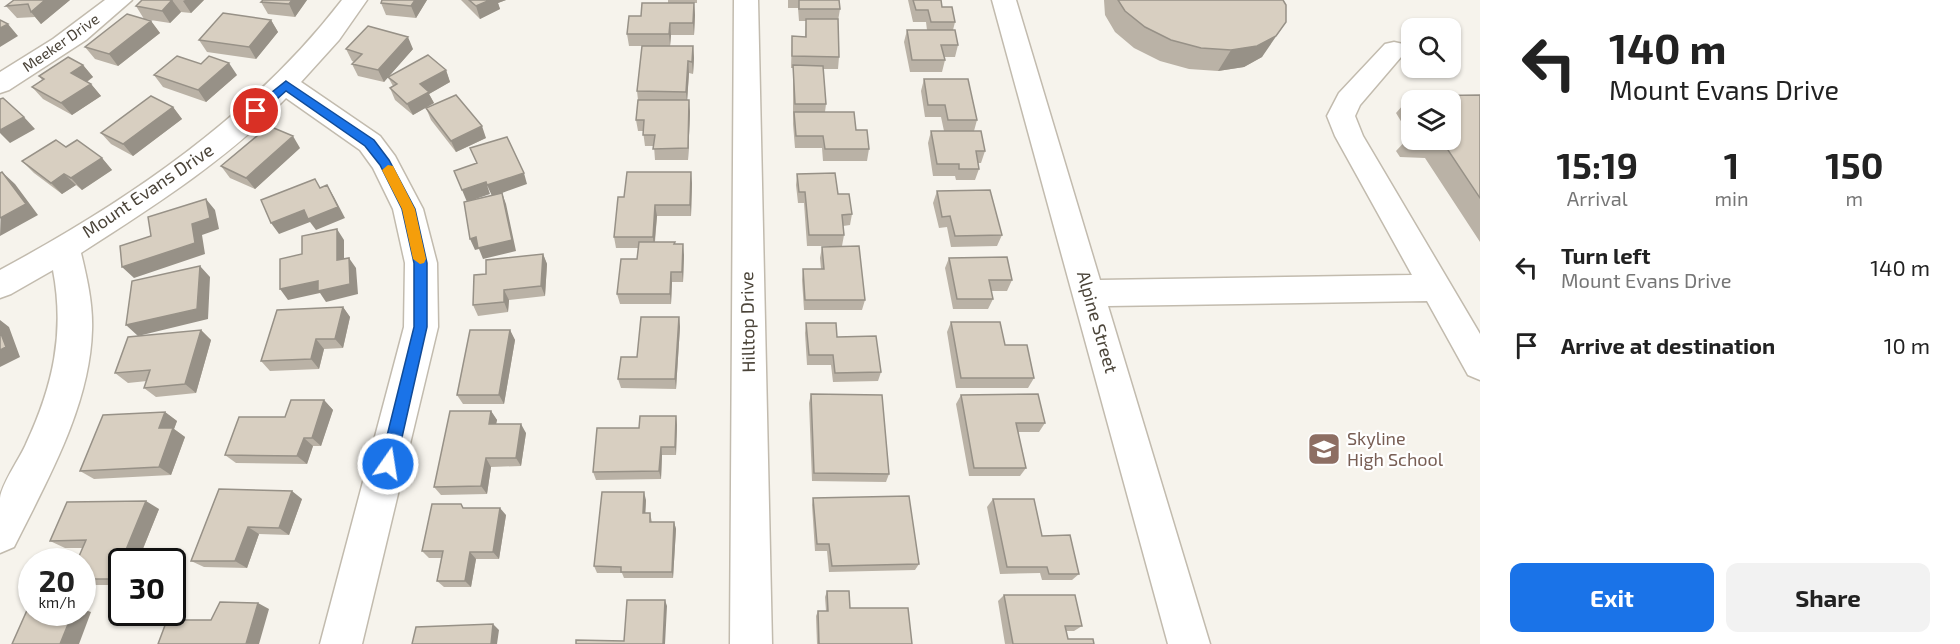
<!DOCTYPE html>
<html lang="en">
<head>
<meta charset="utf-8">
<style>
  :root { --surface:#fff; --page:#f2f2f2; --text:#222; --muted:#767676; --accent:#1a73e8 }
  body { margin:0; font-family:"Exo 2",sans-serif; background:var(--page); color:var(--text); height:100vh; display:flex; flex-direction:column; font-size:22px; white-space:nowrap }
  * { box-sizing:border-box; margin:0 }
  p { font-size:20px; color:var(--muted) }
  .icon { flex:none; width:33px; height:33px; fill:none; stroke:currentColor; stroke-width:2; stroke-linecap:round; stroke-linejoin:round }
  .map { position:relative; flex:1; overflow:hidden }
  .side { display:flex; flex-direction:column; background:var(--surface); width:480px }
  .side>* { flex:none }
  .top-card { background:#fff; color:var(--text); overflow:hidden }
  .buttons { position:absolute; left:1401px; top:18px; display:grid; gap:12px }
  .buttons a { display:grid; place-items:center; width:60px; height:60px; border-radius:12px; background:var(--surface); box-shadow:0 2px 4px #0004; font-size:30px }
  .speed { position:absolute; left:18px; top:548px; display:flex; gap:12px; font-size:30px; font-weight:700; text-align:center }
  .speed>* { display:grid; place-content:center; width:78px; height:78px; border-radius:50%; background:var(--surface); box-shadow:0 2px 4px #0004; line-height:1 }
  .speed small { font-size:15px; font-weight:400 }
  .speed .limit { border:3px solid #111; border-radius:9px; background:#fff; color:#111 }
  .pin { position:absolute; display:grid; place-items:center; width:51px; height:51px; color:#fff; margin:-26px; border:3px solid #fff; border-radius:50%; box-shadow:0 2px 6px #0007 }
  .me { position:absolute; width:66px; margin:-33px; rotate:13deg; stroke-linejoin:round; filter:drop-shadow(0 0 4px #0008) }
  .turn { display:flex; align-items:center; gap:21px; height:126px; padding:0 30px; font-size:27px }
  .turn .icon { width:78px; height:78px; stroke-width:2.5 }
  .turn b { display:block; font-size:42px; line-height:51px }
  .eta { display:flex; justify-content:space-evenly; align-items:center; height:102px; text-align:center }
  .eta b { font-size:36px; font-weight:700; line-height:42px }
  .primary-button { display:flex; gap:12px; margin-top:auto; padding:12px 30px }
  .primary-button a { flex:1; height:69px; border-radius:12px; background:var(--accent); color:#fff; font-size:24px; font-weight:700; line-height:69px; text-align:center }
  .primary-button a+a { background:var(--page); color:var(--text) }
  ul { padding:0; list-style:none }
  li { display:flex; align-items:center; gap:18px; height:78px; padding:0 30px }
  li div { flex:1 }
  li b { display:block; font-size:22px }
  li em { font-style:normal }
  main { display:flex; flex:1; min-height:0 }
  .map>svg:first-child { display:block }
</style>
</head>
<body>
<main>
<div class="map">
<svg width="1480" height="644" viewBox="0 0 1480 644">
  <rect width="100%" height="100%" fill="#f6f3ec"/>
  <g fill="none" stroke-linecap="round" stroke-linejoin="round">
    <g stroke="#c2bbae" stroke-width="3">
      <path id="minor" d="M105,0H132L86,40L9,90L0,93V72L53,39Z
        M342,0H367L339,40L301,82L380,136L395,156L423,209L437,263L438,327L362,644H320L404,327L405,263L393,209L373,168L360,150L286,98C227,160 152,207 81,253C87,278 93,304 92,330C90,406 47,481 14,547L0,553C0,535 0,515 0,498C2,483 20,458 26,444C53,386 65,333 53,270L11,294L0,298V270C128,201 253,116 342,0Z
        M734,0H758L772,644H730Z
        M992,0H1016L1100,280L1412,275L1335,136L1327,116L1339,93L1385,44L1394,42L1403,44L1407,50L1360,105L1355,116L1363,136L1480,334V380L1468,375L1427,301L1108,306L1210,644H1168Z"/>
    </g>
    <use href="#minor" fill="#fff" fill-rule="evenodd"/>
  </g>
  <path fill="#bab2a6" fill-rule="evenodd" d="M70,0L41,24L35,17L17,18L6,6Z
    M142,0H204L191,13L181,12L170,23L144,19L136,6Z
    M307,0L295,17L268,14L261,2Z
    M427,0L416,18L386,15L381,3Z
    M461,0H506L498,3L500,9L480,19Z
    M668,0H697V3H694L695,15L694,35H671L670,46H693L694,58L693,74L689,73L687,100L690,112L688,160H655L654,146H645L643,131H638L636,120L638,100L637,91L642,46H629L627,34L641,16L668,3Z
    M788,0H839L840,9L838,21L839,57L838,69H823L826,104L825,112L856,130L869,149L867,161H823L822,148H795L793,124V68H791L792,36L805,37L806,21H799L798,8H788Z
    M908,0H941L942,7L955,22L953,30L958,45L955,57H944L945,60L942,72H910L904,42L907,30H927L926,22H913Z
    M1104,0H1283L1262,57L1244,67L1218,71L1189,69L1160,61L1134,48L1115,32L1105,15Z
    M271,20L278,32L256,59L207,52L199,40Z
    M151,21L160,33L118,66L95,59L85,47Z
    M346,49H413L389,76L446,70L450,82L429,94L434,103L413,115L395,100L390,88L393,86L388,77L384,82L358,76L352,64L354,62L352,61Z
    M83,65L93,77L87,82L91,84L101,96L72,115L43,99L32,87L42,80L39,76Z
    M154,75H237L206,102L163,87Z
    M924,79L977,120L974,131L985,151L981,163H978L979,169L975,180H956L955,176H933L928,143L931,131H944L941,117H925L921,91Z
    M1480,95V242L1425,158L1400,157L1396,151L1410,136L1396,113L1411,96ZM1412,100H1450V140H1412Z
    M173,107L182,119L133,156L111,144L101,133Z
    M426,108L486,138L456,152L431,120Z
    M66,147L102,158L112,170L82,190L76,185L62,194L34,173L22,161Z
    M300,148L255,189L230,178L221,166Z
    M797,174L838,194L852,214L850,225L843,226L844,235L842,246H807L804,203H798L796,185Z
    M692,183L691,216H657L655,242L675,244L684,255L683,282H672L671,304H620L617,294L637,259L638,248H616L614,237L624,197Z
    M937,191L1002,235L997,246L951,247L947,227L939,228L933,203Z
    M822,247L865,300L862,310H804L802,280L803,269H821L820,258Z
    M543,254L547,264L545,296L509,300L508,312L478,316L473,305L486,274Z
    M949,258L1012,280L1007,291H991L993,299L988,309H953L945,268Z
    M343,307L350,317L343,348L324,349L319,369L270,371L261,361Z
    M679,317L680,327L676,389L621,388L618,379L637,357Z
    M951,322L1005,345L1034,378L1028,388H956L947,332Z
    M806,323L837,337L881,372L878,381L833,382L831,365H807L805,333Z
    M201,330L211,340L196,393L156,397L144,388L147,381L128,383L115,373Z
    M510,330L515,340L504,404H463L457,395Z
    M811,394L889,474L886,482L812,481L809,403Z
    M961,395L1045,423L1039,432H1018L1026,468L1020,476H969L956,404Z
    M324,400L333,410L321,446H313L307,464L236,463L225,455L285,417Z
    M491,411L497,420L496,424L526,433L521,466L491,467L487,494L441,495L434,487Z
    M165,412L177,421L174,429L185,437L171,475L94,479L80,471Z
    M676,416L677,425L676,455H662L661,479L596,480L593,472L639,428Z
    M219,489L302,499L289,535L259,534L247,568L204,567L191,561Z
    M813,498L919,564L915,570L829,572L827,551H815L812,505Z
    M993,499L1042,536L1079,574L1072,580H1042L1040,573L1000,574L987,507Z
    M646,500L645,513H650L652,522H674L676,529L673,578H624L622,573H597L594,566Z
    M465,508L506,515L499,559H476L471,587H444L437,581L442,558H429L422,551Z
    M159,509L138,561H122V585H82V548H65L50,541Z
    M827,591L850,608L912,644H817L816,616L818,611H826L825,597Z
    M1004,595L1082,626L1074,631H1066L1068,639L1094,644H1005L998,601Z"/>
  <path fill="#979187" d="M45,0H70L41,24L31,12Z
    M172,0L181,12L170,23L162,11Z
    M185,0H204L191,13L183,1Z
    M292,0H307L295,17L289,4Z
    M415,0H427L416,18L411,6Z
    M490,0H506L498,3L500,9L480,19L476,6Z
    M694,3L695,15L694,35L693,23Z
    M271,20L278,32L256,59L249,47Z
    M151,21L160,33L118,66L109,54Z
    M1286,22L1262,57L1244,67L1218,71L1231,50Z
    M670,23L671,35L670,46L669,34Z
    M8,24L18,36L0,47V28Z
    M408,37L413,49L384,82L378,70Z
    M693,46L694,58L693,74L692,62Z
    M688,61L689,73L687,103L686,92Z
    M229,63L237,75L206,102L198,90Z
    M83,65L93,77L82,85L71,73Z
    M446,70L450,82L429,94L434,103L413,115L407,104L420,84Z
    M91,84L101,96L72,115L61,103Z
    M689,100L690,112L688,160V148Z
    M173,107L182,119L133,156L123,144Z
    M24,117L35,129L10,143L0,133V130Z
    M482,126L486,138L456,152L451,141Z
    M293,136L300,148L255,189L246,178Z
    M102,158L112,170L82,190L71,178Z
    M2,172L15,184L38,215L0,236Z
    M691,172L692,183L691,216L690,205Z
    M524,173L527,184L502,193L506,204L516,251L483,259L479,249L475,250L470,239L492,196L487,185Z
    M64,174L76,185L62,194L51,183Z
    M486,182L490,194L467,202L462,190Z
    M327,185L334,197L345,218L316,230L310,222L279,234L271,223Z
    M206,199L215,210L219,229L202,235L205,254L134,278L122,267L192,224Z
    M655,205L657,216L654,248L653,237Z
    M337,229L344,240V271L337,260Z
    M683,244L684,255L683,282L682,272Z
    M543,254L547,264L545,296L541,286Z
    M349,258L356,268L358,294L326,302L320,293L288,300L280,289Z
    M200,266L210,277L208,319L138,336L126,325Z
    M671,272L672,282L671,304L670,294Z
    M504,290L509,300L508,312L504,302Z
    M343,307L350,317L343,348L335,339Z
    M679,317L680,327L676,389L675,379Z
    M0,320L9,327L20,357L0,367Z
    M201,330L211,340L196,393L185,384Z
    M510,330L515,340L504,404L499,395Z
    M316,339L324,349L319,369L311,359Z
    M324,400L333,410L321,446L312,438Z
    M491,411L497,420L494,433L489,424Z
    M165,412L177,421L174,429L185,437L171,475L159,467V428Z
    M676,416L677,425L676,455L675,447Z
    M521,424L526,433L521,466L516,458Z
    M304,438L313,446L307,464L297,456Z
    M661,447L662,455L661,479L659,471Z
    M486,458L491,467L487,494L481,486Z
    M292,491L302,499L289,535L279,528Z
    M644,492L646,500L645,520L643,513Z
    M146,501L159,509L138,561H122V582L114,579Z
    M500,508L506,515L499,559L493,552Z
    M674,522L676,529L673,578L672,572Z
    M248,527L259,534L247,568L235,561Z
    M470,552L476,559L471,587L465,581Z
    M665,600L667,606L665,644H663Z
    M258,603L269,609L259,644H246Z
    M82,609L91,612L79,644H60L73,612H82Z
    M493,624L499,630L497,644H491Z"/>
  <path fill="#d8cfc1" stroke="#979187" stroke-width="1.5" d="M14,0H45L31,12L28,4L6,6Z
    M142,0H172L162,11L136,6Z
    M263,0H292L289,4L261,2Z
    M382,0H415L411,6L381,3Z
    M469,0H490L476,6Z
    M799,0H839L840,9H799Z
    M913,0H941L942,7H952L955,22H931L928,10H916Z
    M1118,0H1283L1286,5V22L1276,36L1257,46L1231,50L1201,48L1171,40L1145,27L1125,11Z
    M642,3H694L693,23H670L669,34H627L629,16H641Z
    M223,13L271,20L249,47L199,40Z
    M127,14L151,21L109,54L85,47Z
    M806,19H838L839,57L792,56V36L806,37Z
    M0,20L8,24L0,28Z
    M368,26L408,37L378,70L352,64L362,54L346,49Z
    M907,30H955L958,45H941L945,60H912Z
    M642,46H693L692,62L688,61L686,92L637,91Z
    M428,55L446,70L420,84L429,92L407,104L390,88L397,84L388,77Z
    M177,56L201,64L209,56L229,63L198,90L154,75Z
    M68,57L83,65L71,73L91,84L61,103L32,87L44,79L39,76Z
    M793,65L823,66L826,104H795Z
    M924,79H968L977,120H948L945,105H928Z
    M456,95L482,126L451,141L426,108Z
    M1480,95V198L1442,141H1416L1415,140H1450V100H1414L1411,96Z
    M151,96L173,107L123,144L101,133Z
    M3,98L24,117L0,130V99Z
    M638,100H689L688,148L653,149L655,135H643L644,120H636Z
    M794,112H854L856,130H867L869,149H825L823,136H796Z
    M269,126L293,136L246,178L221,166Z
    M931,131H981L985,151H976L979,169H959V164H937Z
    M507,137L524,173L487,185L486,182L462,190L454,171L477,163L470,148Z
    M56,140L66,147L77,140L102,158L71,178L64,174L51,183L22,161Z
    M2,172L26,204L0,218V173Z
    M627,172H691L690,205H655L653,237H614L618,197H624Z
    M835,173L838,194H849L852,214L842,215L844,235H809L805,192H799L797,174Z
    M315,179L320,188L327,185L338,207L308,219L304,210L271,223L261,200Z
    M990,190L1002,235L955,236L950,216L942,217L937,191Z
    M502,193L512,240L478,248L476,237L470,239L464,202Z
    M206,199L210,218L192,224L195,243L122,267L120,246L151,236L148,217Z
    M337,229V260L349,258L350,284L318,291V281L280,289V259L302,254V236Z
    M639,242H675L674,244H683L682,272H671L670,294H617L621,259H637Z
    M859,246L865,300H805L803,269H824L822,247Z
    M543,254L541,286L504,290V302L473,305L474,275L486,274V260Z
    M1007,257L1012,280H989L993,299H957L949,258Z
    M200,266L197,309L126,325L132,281Z
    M343,307L335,339H316L311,359L261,361L277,310Z
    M641,317H679L675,379H618L621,357H637Z
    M951,322H1000L1005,345H1027L1034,378H961Z
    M806,323H836L837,337L876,336L881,372L835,373L833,355H809Z
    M201,330L185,384L144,388L150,370L115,373L128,337Z
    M470,330H510L499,395H457Z
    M0,331L6,347L0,350Z
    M811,394L882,395L889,474L814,473Z
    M1038,394L1045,423H1016L1026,468H974L961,395Z
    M291,400H324L312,438H304L297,456L225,455L239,417H285Z
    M450,411H491L489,424H521L516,458H486L481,486L434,487Z
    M165,412L159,428H173L159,467L80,471L103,415Z
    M640,416H676L675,447H661L659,471L593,472L597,428H639Z
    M219,489L292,491L279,528L248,527L235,561H191Z
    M602,492H644L643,513H650V522H674L672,572H621V567L594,566Z
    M909,496L919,564L832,566L829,544H817L813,498Z
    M993,499H1034L1042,536L1070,535L1079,574H1049L1047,567H1007Z
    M146,501L114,579H82V561H77L86,540L50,541L67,502Z
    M432,504H461L463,508H500L493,552H470L465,581H437L443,551H422Z
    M827,591H849L850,608H908L912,644H819L818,611H828Z
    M1004,595H1075L1082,626H1065L1068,639H1093L1094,644H1013Z
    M627,600H665L663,644H576V640L624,641Z
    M220,602L258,603L246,644H158L167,620H211Z
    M28,608H32V612H73L60,644H12Z
    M493,624L491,644H412L416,627Z"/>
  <path fill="#1a73e8" stroke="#114b97" stroke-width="1.5" d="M286,81L374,140L389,160L415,209L427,263V327L396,464L393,469L388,471L383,469L380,464L414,327V263L402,209L380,165L365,146L286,91L260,114H252V108Z"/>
  <path fill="#f59e0b" d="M388,165L393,166L415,209L426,259L424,263L420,264L413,259L402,209L382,170Z"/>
  <defs>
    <g id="school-square" transform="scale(1.725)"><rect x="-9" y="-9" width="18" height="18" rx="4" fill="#8d6e63" stroke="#fff"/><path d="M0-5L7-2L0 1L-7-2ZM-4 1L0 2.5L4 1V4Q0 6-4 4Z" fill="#fff"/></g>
  </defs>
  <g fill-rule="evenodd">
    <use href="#school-square" x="1324" y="449"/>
  </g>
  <g text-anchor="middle" stroke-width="4.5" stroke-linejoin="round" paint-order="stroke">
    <g font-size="15" fill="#4b4439" stroke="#fff">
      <text transform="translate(61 43) rotate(-35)" y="5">Meeker Drive</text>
    </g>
    <g font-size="18" fill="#4b4439" stroke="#fff">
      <text transform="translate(148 191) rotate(-34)" y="6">Mount Evans Drive</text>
      <text transform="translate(748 322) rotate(-91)" y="6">Hilltop Drive</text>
      <text transform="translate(1097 322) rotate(74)" y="6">Alpine Street</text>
    </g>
    <g font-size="18" fill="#785e54" stroke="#fff" text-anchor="start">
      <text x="1347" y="445">Skyline<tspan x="1347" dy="21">High School</tspan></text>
    </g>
  </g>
</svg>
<div class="buttons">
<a><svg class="icon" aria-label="search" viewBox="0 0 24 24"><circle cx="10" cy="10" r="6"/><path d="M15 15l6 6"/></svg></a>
<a><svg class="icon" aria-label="layers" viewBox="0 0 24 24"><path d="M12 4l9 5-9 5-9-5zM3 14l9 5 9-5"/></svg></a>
</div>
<div class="speed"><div>20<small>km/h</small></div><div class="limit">30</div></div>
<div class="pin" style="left:256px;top:111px;background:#d93025"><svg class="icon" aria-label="arrive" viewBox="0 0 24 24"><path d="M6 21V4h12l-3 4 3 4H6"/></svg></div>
<svg class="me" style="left:388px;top:464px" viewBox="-20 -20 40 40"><circle r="17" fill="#1a73e8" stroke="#fff" stroke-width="3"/><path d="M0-11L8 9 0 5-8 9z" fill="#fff"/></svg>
</div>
<section class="side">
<div class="top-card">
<div class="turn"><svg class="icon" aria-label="left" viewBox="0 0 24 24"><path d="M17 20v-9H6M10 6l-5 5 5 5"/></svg><div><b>140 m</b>Mount Evans Drive</div></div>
</div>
<div class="eta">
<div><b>15:19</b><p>Arrival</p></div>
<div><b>1</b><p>min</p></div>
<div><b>150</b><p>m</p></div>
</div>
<ul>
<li><svg class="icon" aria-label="left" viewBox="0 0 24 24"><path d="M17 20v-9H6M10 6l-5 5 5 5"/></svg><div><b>Turn left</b><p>Mount Evans Drive</p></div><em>140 m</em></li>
<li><svg class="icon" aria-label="arrive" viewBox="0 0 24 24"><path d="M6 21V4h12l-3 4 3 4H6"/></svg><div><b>Arrive at destination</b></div><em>10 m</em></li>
</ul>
<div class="primary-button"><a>Exit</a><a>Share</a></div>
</section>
</main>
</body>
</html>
